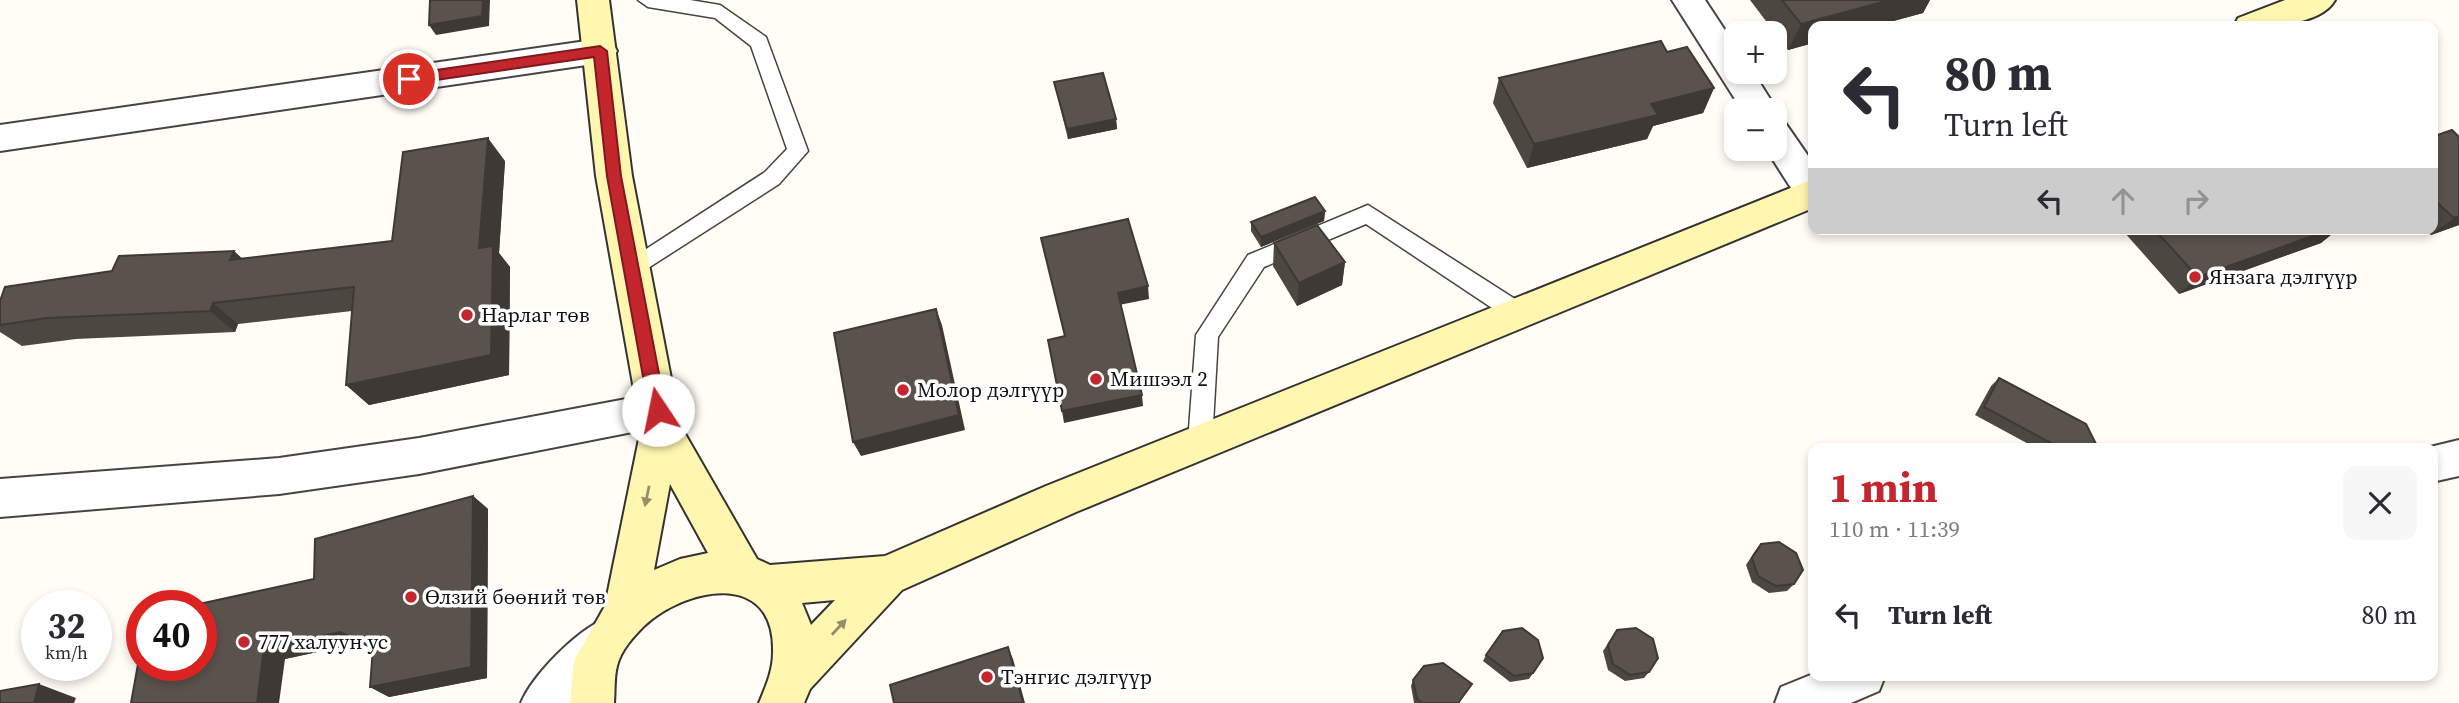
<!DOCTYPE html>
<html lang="en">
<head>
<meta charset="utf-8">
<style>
  :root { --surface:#fff; --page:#f7f7f7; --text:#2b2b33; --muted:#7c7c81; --accent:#c4262e }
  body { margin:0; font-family:"Source Serif 4",serif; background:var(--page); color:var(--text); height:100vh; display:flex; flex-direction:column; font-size:26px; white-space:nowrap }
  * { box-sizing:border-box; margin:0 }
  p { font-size:23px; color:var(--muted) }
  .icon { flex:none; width:38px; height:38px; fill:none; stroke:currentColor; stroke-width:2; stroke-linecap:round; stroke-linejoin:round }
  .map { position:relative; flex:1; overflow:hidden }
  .sheet { position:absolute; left:1808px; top:443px; width:630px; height:238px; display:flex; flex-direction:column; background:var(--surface); border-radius:14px; box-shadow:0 4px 10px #0003 }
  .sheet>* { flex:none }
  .hud { position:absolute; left:1808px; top:21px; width:630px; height:214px; border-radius:14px; box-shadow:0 4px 10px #0003; background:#fff; color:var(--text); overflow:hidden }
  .fabs { position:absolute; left:1724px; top:21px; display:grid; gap:14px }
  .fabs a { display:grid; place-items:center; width:63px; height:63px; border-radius:14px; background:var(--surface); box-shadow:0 4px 10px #0003; font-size:35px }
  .speed { position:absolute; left:21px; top:590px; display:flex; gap:14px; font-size:35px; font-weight:700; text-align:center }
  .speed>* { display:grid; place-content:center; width:91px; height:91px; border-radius:50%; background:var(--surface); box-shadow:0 4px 10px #0003; line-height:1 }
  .speed small { font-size:18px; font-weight:400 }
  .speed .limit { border:10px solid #d22; background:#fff; color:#111 }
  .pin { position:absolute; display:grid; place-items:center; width:60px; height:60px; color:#fff; margin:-30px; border:4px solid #fff; border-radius:50%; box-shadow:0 2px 7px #0007 }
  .me { position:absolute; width:77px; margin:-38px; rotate:349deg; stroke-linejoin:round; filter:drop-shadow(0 0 5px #0008) }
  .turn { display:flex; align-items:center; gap:24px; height:147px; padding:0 21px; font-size:32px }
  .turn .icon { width:91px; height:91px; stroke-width:2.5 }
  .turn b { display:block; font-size:49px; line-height:60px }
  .lanes { display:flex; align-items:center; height:66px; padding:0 21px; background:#0003; justify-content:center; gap:35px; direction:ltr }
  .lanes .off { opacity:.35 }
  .round { display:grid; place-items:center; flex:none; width:74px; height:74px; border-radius:14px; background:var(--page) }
  .overview { display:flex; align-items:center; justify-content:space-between; height:119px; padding:0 21px }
  h1 { font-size:42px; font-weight:700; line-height:52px; color:var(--accent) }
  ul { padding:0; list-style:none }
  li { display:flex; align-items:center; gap:21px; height:105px; padding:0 21px }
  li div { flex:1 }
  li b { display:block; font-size:26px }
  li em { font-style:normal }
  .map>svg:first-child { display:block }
</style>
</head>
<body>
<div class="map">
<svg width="2459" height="703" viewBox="0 0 2459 703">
  <rect width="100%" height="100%" fill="#fffdf5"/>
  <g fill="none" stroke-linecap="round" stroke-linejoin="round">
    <g stroke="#444" stroke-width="3">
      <path id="lane" d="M638,0H690L720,5L766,37L808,151L779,184L631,279L623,276L620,270L623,264L765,172L787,149L751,46L715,18L648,7Z
        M1368,205L1526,306L1529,313L1526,320L1518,322L1510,320L1366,224L1264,267L1218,337L1212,442L1208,449L1200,453L1192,449L1188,442L1196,335L1248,255Z"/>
    </g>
    <g stroke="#444" stroke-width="4">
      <path id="street" d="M1672,0H1705L1736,47V72H1753L1777,110L1774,115V110H1742Z
        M600,39L612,42L617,51L612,60L600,63L0,151V125Z
        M1774,120L1786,124L1813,163V206L1800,202L1766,149H1774Z
        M658,393L672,398L678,410L672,422L658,427L419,474L279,494L0,517V479L279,458L419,438Z
        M2459,440V476L2432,482V448H2426Z
        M603,620L618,626L625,641L618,656L574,703H521C532,676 576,631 603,620Z
        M1813,674V676H1885L1879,691L1851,703H1775L1781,687Z"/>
    </g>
    <g stroke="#333" stroke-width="4">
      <path id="secondary" d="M577,0H609L632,176L680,425L757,559L770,565L885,556L1046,486L1813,179V208L1076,512L902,590L810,689L804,703H759C766,686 773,671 773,652C775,569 686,587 644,626C633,637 621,650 617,666C614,677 615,691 614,703H570L574,661L605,606L641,429L596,176ZM670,484L708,553L680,559L654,570ZM835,600L811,625L802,603Z
        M2285,0H2335C2320,27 2261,27 2234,26L2238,18Z"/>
    </g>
    <use href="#lane" fill="#fff" fill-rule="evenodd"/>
    <use href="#street" fill="#fff" fill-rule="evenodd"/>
    <use href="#secondary" fill="#fff6b0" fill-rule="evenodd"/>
  </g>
  <path fill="#4d4742" d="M1750,0H1930L1923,13L1788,50Z
    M1667,52L1714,88L1703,113L1653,126L1647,139L1527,168L1493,103L1499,78Z
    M1054,82L1116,119L1117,129L1068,139Z
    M2432,137H2459V225L2431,235L2424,229H2432Z
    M505,161L499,253L510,267L509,375L369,405L346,385L352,311L238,324L235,332L76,339L22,346L0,332V301L234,251L242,259L392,241Z
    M1325,211L1324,221L1261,247L1251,231V222Z
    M2126,229H2338L2321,243L2179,294L2124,232Z
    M1274,243L1345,262L1342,285L1297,306L1273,266Z
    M1999,378L2098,448H2036L1975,415L1991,386Z
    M473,496L488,509L487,678L389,697L370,687L373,649L359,643L285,659L131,703Z
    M1761,544L1794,584L1787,591L1769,593L1752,582L1746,565L1755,551Z
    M1617,630L1649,672L1644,678L1625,681L1608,670L1603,651Z
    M1486,655L1543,658L1529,679L1510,682L1483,661Z
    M1413,680L1472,684L1459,703H1414L1411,686Z"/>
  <path fill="#3f3936" d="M483,0H490L489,26L436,35L429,25Z
    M1890,0H1930L1923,13L1874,26H1813V43L1788,50L1801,24Z
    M1714,88L1703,113L1653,126L1647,139L1527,168L1534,144L1651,104Z
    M1116,119L1117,129L1068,139L1067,129Z
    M488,138L505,161L499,253L510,267L509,375L369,405L346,385Z
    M1325,211L1324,221L1261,247V237Z
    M2459,216V225L2431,235L2454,218Z
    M2332,229H2338L2321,243L2179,294L2198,277Z
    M234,251L258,273L230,260Z
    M1345,262L1342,285L1297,306L1299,283Z
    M1148,286L1149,299L1119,305L1118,293Z
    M213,303L238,324L235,332L210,311Z
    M936,309L942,325L965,430L861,456L853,442Z
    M1142,395L1143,406L1064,423L1062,411Z
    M473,496L488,509L487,678L389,697L370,687Z
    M340,632L359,643L285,659L279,703H257L264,648Z
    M1008,647L1013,659L1025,703H1023Z
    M39,684L76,698L74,703H34Z"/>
  <path fill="#5a524d" stroke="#3f3936" stroke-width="2" d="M430,0H483L482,16L429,25Z
    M1782,0H1890L1801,24Z
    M1661,41L1667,52L1687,47L1714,88L1651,104L1658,115L1534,144L1499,78Z
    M1103,73L1116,119L1067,129L1054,82Z
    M2452,130L2459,137V216L2454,218L2432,198V137Z
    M488,138L479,248L493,246L491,355L346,385L354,287L213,303L210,311L47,318L0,325V301L5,287L112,271L119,256L234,251L230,260L392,241L403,152Z
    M1315,197L1325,211L1261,237L1251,222Z
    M1128,219L1148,286L1118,293L1142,395L1062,411L1048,340L1065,336L1041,238Z
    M1317,225L1345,262L1299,283L1274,243Z
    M2154,229H2332L2198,277Z
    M936,309L959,415L853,442L834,333Z
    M1999,378L2086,424L2098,448H2060L1984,407Z
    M473,496L471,667L370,687L373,648L340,632L264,648L257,703H131L142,642V665H201V606H190L314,579L315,539Z
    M1779,542L1796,553L1803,570L1794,584L1776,586L1758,576L1752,558L1761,544Z
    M1522,628L1538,640L1543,658L1533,673L1514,676L1486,655L1503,631Z
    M1636,628L1653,639L1658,658L1649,672L1630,675L1613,664L1608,645L1617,630Z
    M1008,647L1023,703H894L890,685Z
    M1443,663L1472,684L1458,703H1422L1417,699L1413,680L1424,666Z
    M39,684L34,703H0V691Z"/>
  <defs><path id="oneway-solid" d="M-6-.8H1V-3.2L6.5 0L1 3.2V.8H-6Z" transform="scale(1.75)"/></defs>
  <g fill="#948f68">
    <use href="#oneway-solid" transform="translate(647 496) rotate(102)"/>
    <use href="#oneway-solid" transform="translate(839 627) rotate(-47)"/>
  </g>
  <path fill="#c4262e" stroke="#7f191e" stroke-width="2" d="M600,46L607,51L621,176L666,410L658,417L649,410L607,176L594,57L409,84L402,79L409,74Z"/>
  <g fill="#c4262e" stroke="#fff" stroke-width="2.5">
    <circle cx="2195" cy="277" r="7"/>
    <circle cx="467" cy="315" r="7"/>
    <circle cx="1096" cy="379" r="7"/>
    <circle cx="903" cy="390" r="7"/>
    <circle cx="411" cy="597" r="7"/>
    <circle cx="244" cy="642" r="7"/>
    <circle cx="987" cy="677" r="7"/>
  </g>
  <g text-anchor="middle" stroke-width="7" stroke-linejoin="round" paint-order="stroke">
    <g font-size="21" fill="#111" stroke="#fff" text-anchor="start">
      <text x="2209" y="284">Янзага дэлгүүр</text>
      <text x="481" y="322">Нарлаг төв</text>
      <text x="1110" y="386">Мишээл 2</text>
      <text x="917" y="397">Молор дэлгүүр</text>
      <text x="425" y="604">Өлзий бөөний төв</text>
      <text x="258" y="649">777 халуун ус</text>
      <text x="1001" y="684">Тэнгис дэлгүүр</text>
    </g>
  </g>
</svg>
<div class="fabs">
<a>+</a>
<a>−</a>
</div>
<div class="speed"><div>32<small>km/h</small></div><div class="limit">40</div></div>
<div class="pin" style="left:409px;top:79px;background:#d93025"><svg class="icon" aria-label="arrive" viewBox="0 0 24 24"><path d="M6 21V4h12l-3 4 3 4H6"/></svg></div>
<svg class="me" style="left:658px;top:410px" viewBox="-20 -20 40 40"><circle r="19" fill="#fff"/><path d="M0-13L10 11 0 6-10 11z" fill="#c4262e"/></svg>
<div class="hud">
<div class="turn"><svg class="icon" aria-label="left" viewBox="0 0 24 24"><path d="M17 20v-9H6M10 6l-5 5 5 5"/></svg><div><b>80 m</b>Turn left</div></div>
<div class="lanes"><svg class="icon" aria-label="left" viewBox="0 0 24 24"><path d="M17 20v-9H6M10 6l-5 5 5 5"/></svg><svg class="icon off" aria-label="ahead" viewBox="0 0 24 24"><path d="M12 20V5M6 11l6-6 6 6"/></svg><svg class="icon off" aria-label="right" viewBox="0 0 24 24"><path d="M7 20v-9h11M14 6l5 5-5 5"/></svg></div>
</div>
<section class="sheet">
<div class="overview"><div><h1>1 min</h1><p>110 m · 11:39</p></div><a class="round"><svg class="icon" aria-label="close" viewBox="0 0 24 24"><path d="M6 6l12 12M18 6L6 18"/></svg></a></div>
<ul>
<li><svg class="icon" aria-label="left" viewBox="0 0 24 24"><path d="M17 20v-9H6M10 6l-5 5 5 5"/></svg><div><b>Turn left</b></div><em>80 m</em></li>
</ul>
</section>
</div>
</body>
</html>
